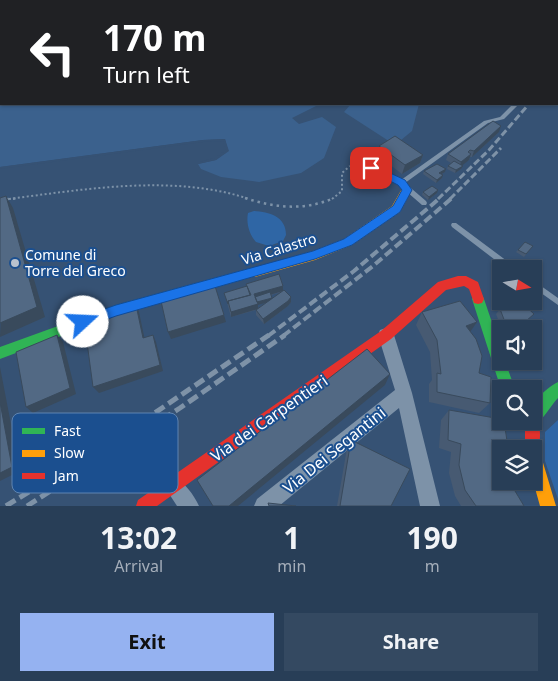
<!DOCTYPE html>
<html lang="en">
<head>
<meta charset="utf-8">
<style>
  :root { --surface:#283e57; --page:#344961; --text:#f1f3f6; --muted:#a5aeba; --line:#44576d; --accent:#95b2f1 }
  body { margin:0; font-family:"Noto Sans",sans-serif; background:var(--page); color:var(--text); height:100vh; display:flex; flex-direction:column; font-size:19px; white-space:nowrap }
  * { box-sizing:border-box; margin:0 }
  p { font-size:16px; color:var(--muted) }
  .icon { flex:none; width:28px; height:28px; fill:none; stroke:currentColor; stroke-width:2; stroke-linecap:round; stroke-linejoin:round }
  .map { position:relative; height:506px; overflow:hidden }
  .panel { display:flex; flex-direction:column; background:var(--surface); flex:1 }
  .panel>* { flex:none }
  .guide { position:absolute; left:0px; top:0px; width:559px; height:105px; box-shadow:0 1px 4px #0004,0 0 0 1px var(--line); background:#202124; color:#fff; overflow:hidden }
  .needle { width:32px; rotate:101deg }
  .controls { position:absolute; left:492px; top:260px; display:grid; gap:10px }
  .controls a { display:grid; place-items:center; width:50px; height:50px; border-radius:0px; background:var(--surface); box-shadow:0 1px 4px #0004,0 0 0 1px var(--line); font-size:25px }
  .pin { position:absolute; display:grid; place-items:center; width:42px; height:42px; color:#fff; margin:-21px; border-radius:10px; box-shadow:0 2px 8px #0006 }
  .me { position:absolute; width:55px; margin:-28px; rotate:70deg; stroke-linejoin:round; filter:drop-shadow(0 0 4px #0008) }
  .turn { display:flex; align-items:center; gap:18px; height:105px; padding:0 20px; font-size:22px }
  .turn .icon { width:65px; height:65px; stroke-width:2.5 }
  .turn b { display:block; font-size:35px; line-height:42px }
  .eta { display:flex; justify-content:space-evenly; align-items:center; height:85px; text-align:center }
  .eta b { font-size:30px; font-weight:700; line-height:35px }
  .primary-button { display:flex; gap:10px; margin-top:auto; padding:10px 20px }
  .primary-button a { flex:1; height:58px; border-radius:0px; background:var(--accent); color:#111; font-size:20px; font-weight:700; line-height:58px; text-align:center }
  .primary-button a+a { background:var(--page); color:var(--text) }
  .map>svg:first-child { display:block }
</style>
</head>
<body>
<div class="map">
<svg width="558" height="506" viewBox="0 0 558 506">
  <rect width="100%" height="100%" fill="#365274"/>
  <path fill="#2f66a5" d="M254,211C269,212 286,216 286,235L283,241L269,246L256,242C249,234 246,223 248,213Z
    M558,420V499L545,461V432Z"/>
  <path fill="#3b618d" d="M0,0H484L486,1H1V104H320L292,118L299,124L322,117L336,127L324,158L301,173L259,182L221,177L201,169L198,164L216,160L228,151L225,139L203,140L0,167Z
    M351,104H419L412,131L395,145L344,112Z"/>
  <path fill="#365274" d="M225,139L229,151L216,160L198,164H196L198,162L215,158L226,150L223,141L203,142L0,169V167L203,140Z"/>
  <g fill="none" stroke-linecap="round" stroke-linejoin="round">
    <path stroke="#7d92a8" stroke-width="2" stroke-dasharray="2 2.5" stroke-linecap="butt" d="M9,199C85,189 175,174 249,199
      M332,199L342,191V173L350,166"/>
    <path stroke="#7d92a8" stroke-width="2.5" stroke-dasharray="2.5 4" stroke-linecap="butt" d="M245,198C276,208 304,211 334,198
      M0,200L19,198"/>
    <path fill="#7d92a8" fill-rule="evenodd" d="M513,104H519L504,119L488,123L405,183L426,201L427,203L426,205H422L399,185L353,160L356,158L358,159L401,180L484,121L500,117Z
      M452,223H456L515,267L516,269H507L452,227L451,225Z
      M534,281L558,298V305L534,288Z"/>
    <path fill="#7d92a8" fill-rule="evenodd" d="M386,328L392,330L394,335L412,393L440,506H420L399,408L279,506H254L257,499L395,390L378,335L380,330Z
      M173,477C184,481 194,495 199,506H177L164,486L166,479Z"/>
    <path fill="#30b455" fill-rule="evenodd" d="M255,267L259,269L261,272L259,275L117,315L0,359V347L116,305Z
      M478,294L482,295L484,299L501,349V361H505L515,389H501L472,299L474,295Z
      M558,382V398C550,406 544,420 534,424L529,422L534,421C534,416 532,409 534,405C537,396 550,386 558,382Z"/>
    <path fill="#ff9f0a" fill-rule="evenodd" d="M407,186L412,190L400,212L352,245L315,260L255,277L251,275L249,272L251,269L313,251L344,239L392,206L403,187Z
      M534,449L539,451L541,456L556,506H540L533,481Z"/>
    <path fill="#e5322d" fill-rule="evenodd" d="M458,276H466L478,282L484,299L482,303L478,304L474,303L469,289L464,286L446,290L391,339L157,506H136L138,500L381,331L438,282Z
      M534,415L537,416C541,426 541,444 537,454L534,456V449H525V421H534Z"/>
    <path stroke="#7e92a7" stroke-width="3" stroke-dasharray="7 3" stroke-linecap="butt" d="M438,199L489,150L529,104
      M450,199L501,148"/>
    <path stroke="#7e92a7" stroke-width="4" stroke-dasharray="9 4" stroke-linecap="butt" d="M268,336L354,271L440,198
      M283,336L373,266L452,198"/>
    <path stroke="#7e92a7" stroke-width="5" stroke-dasharray="11 5" stroke-linecap="butt" d="M6,506L140,423L269,335
      M27,506L180,408L285,335"/>
  </g>
  <path fill="#475a72" fill-rule="evenodd" d="M499,132L472,157H470L469,160L462,165L461,169L455,173L447,169L448,166L451,163L446,160L448,154Z
    M379,146L423,155L420,163L402,174L377,155Z
    M424,171L445,172L441,174L442,178L436,183L423,174Z
    M423,192L437,193L428,200L422,195Z
    M533,246L524,257L516,252L518,250Z
    M246,284L283,286V291L291,297V302L288,306L264,324L256,315V310L231,317L225,295L247,286ZM282,292L272,299L271,295ZM267,302L258,308V305Z
    M500,309L530,319L522,326L501,327L496,314Z
    M422,312L477,322L470,331L479,373L490,403L479,413L429,402V384L432,380L430,352L416,325Z
    M449,410L507,441L503,444L512,486L524,506H461L455,496L449,473L451,452L439,448L441,420Z
    M351,440L391,506H337L347,448Z"/>
  <path fill="#394a5c" d="M501,126L499,132L472,157L474,151Z
    M471,154L469,160L459,168L461,162Z
    M423,155L420,163L402,174L405,165Z
    M463,166L461,169L455,173L456,170Z
    M446,169L445,172L438,176L439,173Z
    M443,175L442,178L436,183L437,180Z
    M438,190L437,193L428,200L429,197Z
    M6,196L13,208L45,317L0,337Z
    M283,286V291L256,299L254,294Z
    M291,297V302L288,306L264,324L263,319Z
    M272,298V301L258,305V309L231,317V312L257,302Z
    M136,305L139,312L146,345L143,338Z
    M224,315L226,322L171,339L168,332Z
    M477,322L468,335L466,326Z
    M57,335L63,342L76,394L33,413L26,407Z
    M153,335L156,342L163,371L99,393L93,387Z
    M0,367L20,471L0,481Z
    M390,374L385,385L238,506H229Z"/>
  <path fill="#526984" stroke="#394a5c" d="M493,121L501,126L474,151L470,150L468,152L471,154L461,162L448,154Z
    M395,136L423,155L405,165L379,146Z
    M454,161L463,166L456,170L448,166Z
    M437,164L446,169L439,173L443,175L437,180L424,171Z
    M432,186L438,190L429,197L423,192Z
    M6,196L37,307L0,323V198Z
    M525,242L533,246L526,254L518,250Z
    M279,274L283,286L254,294L258,304L231,312L228,301L251,295L246,284Z
    M215,286L224,315L168,332L161,301Z
    M247,286L250,295L228,301V304L224,293Z
    M284,290L291,297L288,301L263,319L256,310Z
    M270,292L272,298L257,302L255,297Z
    M460,301L477,322L466,326L476,339L482,356L479,373L491,377L490,403L437,392V373L441,374L437,340L422,312Z
    M513,301H520L534,314L526,321L505,322L500,309Z
    M136,305L143,338L153,335L160,365L93,387L84,320Z
    M57,335L70,388L26,407L16,352Z
    M367,349L390,374L229,506H213L197,480Z
    M0,402L12,467L0,473Z
    M449,410L501,419V421H504L507,441H502L504,449H501V481H511L512,486L524,506H476L465,490L459,465L461,444L448,440Z
    M351,440L410,469L391,506H340Z
    M268,503L296,506H269Z"/>
  <path fill="#1a73e8" stroke="#114b97" d="M371,164L405,180L412,190L400,212L352,245L315,259L116,316L83,328L79,326L77,322L79,318L116,305L313,251L344,239L393,206L402,190L398,185L368,170V165Z"/>
  <circle fill="#b9c2ce" stroke="#1b4f8f" stroke-width="2" cx="15" cy="263" r="5"/>
  <g text-anchor="middle" stroke-width="4" stroke-linejoin="round" paint-order="stroke">
    <g font-size="14" fill="#fff" stroke="#1b4f8f">
      <text transform="translate(279 249) rotate(-17)" y="5">Via Calastro</text>
    </g>
    <g font-size="14" fill="#fff" stroke="#1b4f8f" text-anchor="start">
      <text x="25" y="260">Comune di<tspan x="25" dy="16">Torre del Greco</tspan></text>
    </g>
    <g font-size="16" fill="#fff" stroke="#1b4f8f">
      <text transform="translate(269 418) rotate(-35)" y="6">Via dei Carpentieri</text>
      <text transform="translate(334 450) rotate(-39)" y="6">Via Dei Segantini</text>
    </g>
  </g>
  <rect x="12" y="413" width="166" height="80" rx="8" fill="#1b4f8f" stroke="#5f84b1" stroke-width="1"/>
  <rect x="22" y="428" width="23" height="6" fill="#30b455"/>
  <rect x="22" y="450" width="23" height="7" fill="#ff9f0a"/>
  <rect x="22" y="473" width="23" height="6" fill="#e5322d"/>
  <g font-size="14" fill="#fff">
    <text x="54" y="436">Fast</text>
    <text x="54" y="458">Slow</text>
    <text x="54" y="481">Jam</text>
  </g>
</svg>
<div class="controls">
<a><svg class="needle" viewBox="-14 -14 28 28"><path d="M0-13l5 13h-10z" fill="#e53935"/><path d="M0 13l5-13h-10z" fill="#a5aeba"/></svg></a>
<a><svg class="icon" aria-label="sound" viewBox="0 0 24 24"><path d="M4 9h4l5-4v14l-5-4H4zM17 9q2 3 0 6"/></svg></a>
<a><svg class="icon" aria-label="search" viewBox="0 0 24 24"><circle cx="10" cy="10" r="6"/><path d="M15 15l6 6"/></svg></a>
<a><svg class="icon" aria-label="layers" viewBox="0 0 24 24"><path d="M12 4l9 5-9 5-9-5zM3 14l9 5 9-5"/></svg></a>
</div>
<div class="pin" style="left:371px;top:168px;background:#d93025"><svg class="icon" aria-label="arrive" viewBox="0 0 24 24"><path d="M6 21V4h12l-3 4 3 4H6"/></svg></div>
<svg class="me" style="left:83px;top:322px" viewBox="-20 -20 40 40"><circle r="19" fill="#fff"/><path d="M0-13L10 11 0 6-10 11z" fill="#1a73e8"/></svg>
<div class="guide">
<div class="turn"><svg class="icon" aria-label="left" viewBox="0 0 24 24"><path d="M17 20v-9H6M10 6l-5 5 5 5"/></svg><div><b>170 m</b>Turn left</div></div>
</div>
</div>
<section class="panel">
<div class="eta">
<div><b>13:02</b><p>Arrival</p></div>
<div><b>1</b><p>min</p></div>
<div><b>190</b><p>m</p></div>
</div>
<div class="primary-button"><a>Exit</a><a>Share</a></div>
</section>
</body>
</html>
